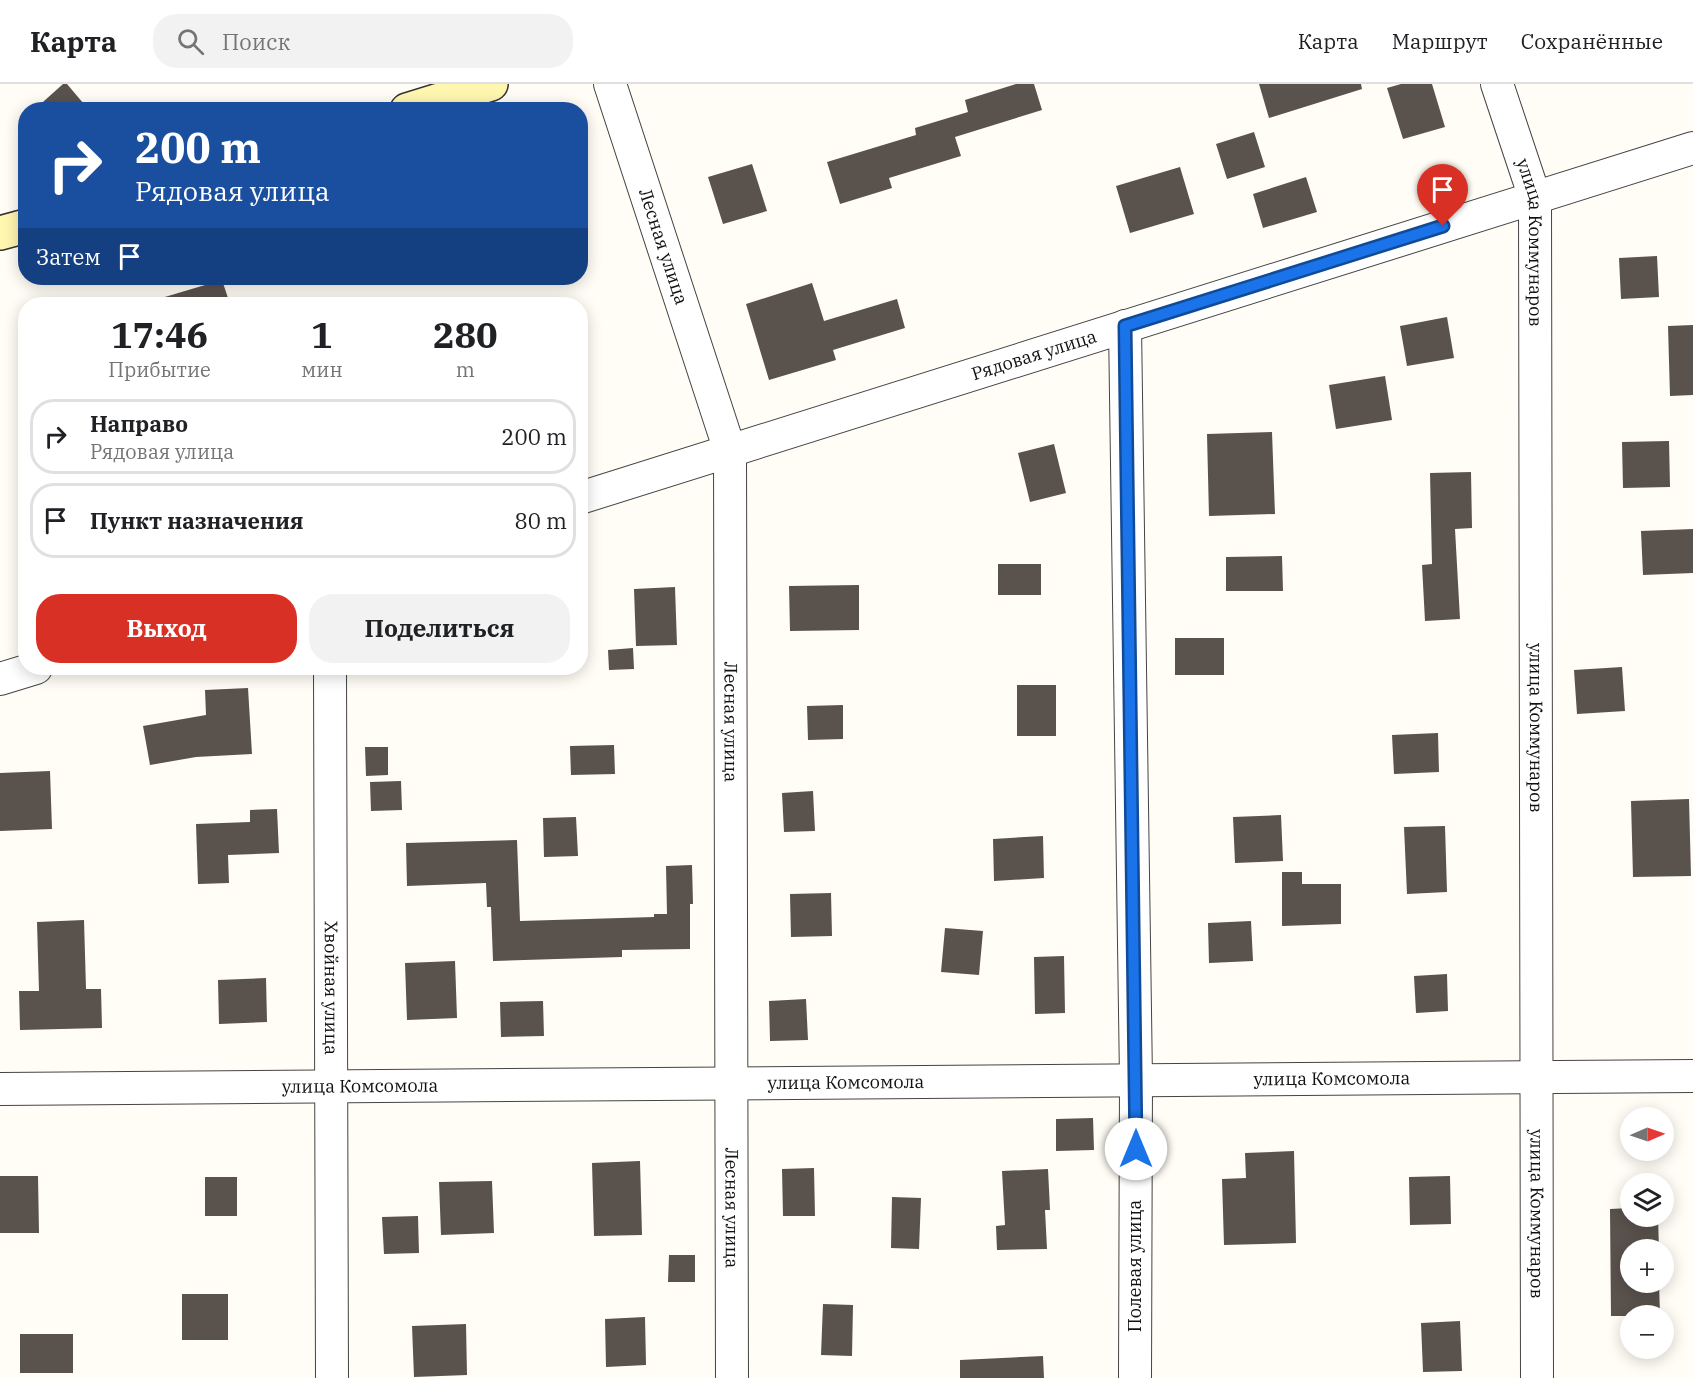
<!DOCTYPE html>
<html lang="ru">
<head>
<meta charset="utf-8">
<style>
  :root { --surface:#fff; --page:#f2f2f2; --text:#202124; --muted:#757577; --line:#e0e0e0; --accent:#d93025 }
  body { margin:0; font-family:"IBM Plex Serif",serif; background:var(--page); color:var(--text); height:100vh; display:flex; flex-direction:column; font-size:22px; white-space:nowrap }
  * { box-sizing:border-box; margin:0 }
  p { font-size:20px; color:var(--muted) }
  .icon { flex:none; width:33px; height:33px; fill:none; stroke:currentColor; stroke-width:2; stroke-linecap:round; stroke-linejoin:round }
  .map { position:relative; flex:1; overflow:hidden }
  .panel { position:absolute; left:18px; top:213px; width:570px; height:378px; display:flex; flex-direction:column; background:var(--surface); border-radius:24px; box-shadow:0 3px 15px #0003 }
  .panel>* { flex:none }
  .top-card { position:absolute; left:18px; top:18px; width:570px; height:183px; border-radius:24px; box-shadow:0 3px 15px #0003; background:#1a4fa0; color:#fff; overflow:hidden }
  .needle { width:39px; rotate:88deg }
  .controls { position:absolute; left:1620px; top:1023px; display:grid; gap:12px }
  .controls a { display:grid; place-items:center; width:54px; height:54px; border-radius:50%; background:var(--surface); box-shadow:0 3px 15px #0003; font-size:30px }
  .pin { position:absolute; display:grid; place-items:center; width:51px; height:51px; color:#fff; margin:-62px -26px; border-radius:50% 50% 50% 0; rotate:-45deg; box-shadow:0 0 6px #0007 }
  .pin .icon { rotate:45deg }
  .me { position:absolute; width:66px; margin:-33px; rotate:0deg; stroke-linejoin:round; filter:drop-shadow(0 0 4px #0008) }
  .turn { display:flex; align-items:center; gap:21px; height:126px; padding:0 18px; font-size:27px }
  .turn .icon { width:78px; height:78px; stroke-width:2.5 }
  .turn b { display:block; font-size:42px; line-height:51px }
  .then { display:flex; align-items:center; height:57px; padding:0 18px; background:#0003; gap:12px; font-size:22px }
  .eta { display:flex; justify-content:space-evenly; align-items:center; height:102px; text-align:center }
  .eta b { font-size:36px; font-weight:800; line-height:42px }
  .button { display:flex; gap:12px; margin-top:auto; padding:12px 18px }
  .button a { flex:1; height:69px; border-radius:24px; background:var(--accent); color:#fff; font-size:24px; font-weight:800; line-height:69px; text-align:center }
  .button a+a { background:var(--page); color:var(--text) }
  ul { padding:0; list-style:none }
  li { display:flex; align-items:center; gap:18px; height:75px; margin:0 12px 9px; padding:0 6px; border:3px solid var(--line); border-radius:24px }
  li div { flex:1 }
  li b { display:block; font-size:22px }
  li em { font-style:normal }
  header { display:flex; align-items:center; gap:36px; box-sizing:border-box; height:84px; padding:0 30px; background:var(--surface); border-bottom:2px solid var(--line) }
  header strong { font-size:28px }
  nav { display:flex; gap:33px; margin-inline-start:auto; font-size:21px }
  .search { width:420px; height:54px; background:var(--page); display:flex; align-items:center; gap:15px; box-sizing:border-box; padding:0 21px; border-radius:24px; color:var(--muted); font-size:22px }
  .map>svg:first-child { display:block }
</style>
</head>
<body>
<header>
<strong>Карта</strong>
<div class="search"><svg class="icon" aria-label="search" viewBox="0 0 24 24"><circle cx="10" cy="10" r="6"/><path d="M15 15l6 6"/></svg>Поиск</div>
<nav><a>Карта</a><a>Маршрут</a><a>Сохранённые</a></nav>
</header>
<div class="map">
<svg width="1693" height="1294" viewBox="0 0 1693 1294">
  <rect width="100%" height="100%" fill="#fffdf5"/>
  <path fill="#5a524d" d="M63,0H67L89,26H34Z
    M1016,0H1034L1042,26L955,53L961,72L889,94L892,104L840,120L827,78L916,51L915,44L968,28L965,16Z
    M1259,0H1361L1362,5L1269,34Z
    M1401,0H1432L1445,43L1403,55L1387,4Z
    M1254,48L1265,83L1227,95L1216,60Z
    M752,80L767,127L723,140L708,93Z
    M1180,83L1194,130L1130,149L1116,102Z
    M1306,93L1317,128L1263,144L1253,110Z
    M1657,172L1659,213L1621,215L1619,174Z
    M222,196L230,220H159L158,215Z
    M812,199L824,237L897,215L905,244L833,266L836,276L769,296L746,220Z
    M1447,233L1454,274L1407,282L1400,242Z
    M1693,241V311L1670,312L1668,242Z
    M1385,292L1392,336L1336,345L1329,301Z
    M1272,348L1275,430L1209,432L1207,350Z
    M1669,357L1670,403L1623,404L1622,358Z
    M1054,360L1066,409L1030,418L1018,369Z
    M1471,388L1472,444L1455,445L1460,535L1425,537L1422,481L1432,480L1430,389Z
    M1693,445V489L1643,491L1641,447Z
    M1282,472L1283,507H1226V473Z
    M998,480H1041V511H998Z
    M859,501V546L790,547L789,502Z
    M675,503L677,561L636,562L634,505Z
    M1175,554H1224V591H1175Z
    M633,564L634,585L609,586L608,566Z
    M1622,583L1625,627L1577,630L1574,586Z
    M1017,601H1056V652H1017Z
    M248,604L252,670L196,673L150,681L143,642L206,631L205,606Z
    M843,621V655L808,656L807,622Z
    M1438,649L1439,688L1394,690L1392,651Z
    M614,661L615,690L571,691L570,662Z
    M365,663H388V691L366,692Z
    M50,687L52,745L0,747V689Z
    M401,697L402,726L371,727L370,698Z
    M813,707L815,747L784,748L782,709Z
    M1689,715L1691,792L1633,793L1631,717Z
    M277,725L279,769L228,771L229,799L198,800L196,740L250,738V726Z
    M1281,731L1283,777L1235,779L1233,733Z
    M576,733L578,772L544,773L543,734Z
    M1445,742L1447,808L1407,810L1404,743Z
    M1043,752L1044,794L994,797L993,755Z
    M517,756L520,837L654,833V830H667L666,782L692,781L693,820H690V865L622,866V873L493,877L491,823H487L486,799L407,802L406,759Z
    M1282,788H1302V800H1341V840L1282,842Z
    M831,809L832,852L791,853L790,810Z
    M84,836L86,905H101L102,944L20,946L19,907H39L37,838Z
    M1251,837L1253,877L1209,879L1208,839Z
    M945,844L983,847L979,891L941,888Z
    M1064,872L1065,929L1035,930L1034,873Z
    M455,877L457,934L407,936L405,879Z
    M1447,890L1448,927L1416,929L1414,892Z
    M266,894L267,938L219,940L218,896Z
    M806,915L808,956L770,957L769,917Z
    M543,917L544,952L501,953L500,918Z
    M1093,1034L1094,1066L1056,1067V1035Z
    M1294,1067L1296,1159L1224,1161L1222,1095L1246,1094L1245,1069Z
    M640,1077L642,1151L594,1152L592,1079Z
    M814,1084L815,1132H783L782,1085Z
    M1048,1085L1050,1126H1045L1047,1165L997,1166L996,1142L1005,1141L1002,1087Z
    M0,1092H38L39,1149H0Z
    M1450,1092L1451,1140L1410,1141L1409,1093Z
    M205,1093H237V1132H205Z
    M492,1097L494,1149L441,1151L439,1098Z
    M892,1113L921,1114L919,1165L891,1164Z
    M1630,1124V1132H1658L1659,1166H1630V1198H1659L1660,1232H1611L1610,1125Z
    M418,1132L419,1169L384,1170L382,1133Z
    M669,1171H695V1198H668Z
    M182,1210H228V1256H182Z
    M823,1220L853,1221L852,1272L821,1271Z
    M645,1233L646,1281L606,1283L605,1235Z
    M1460,1237L1462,1287L1423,1288L1421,1239Z
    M466,1240L467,1291L414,1293L412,1242Z
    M20,1250H73V1289H20Z
    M1043,1272L1044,1294H960V1276Z"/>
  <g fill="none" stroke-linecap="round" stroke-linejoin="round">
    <g stroke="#444" stroke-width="34">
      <g id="minor">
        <path id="s1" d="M610,0L730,367L732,1294"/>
        <path id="s2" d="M1497,0L1535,114L1537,1294"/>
        <path d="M1125,242L1136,996L1135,1294"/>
        <path id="s3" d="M580,414L1693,64"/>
        <path id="s4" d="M330,584L332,1294"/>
        <path d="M0,595L36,584"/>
        <path id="s5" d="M0,1005L1693,992"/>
      </g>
    </g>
    <g stroke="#333" stroke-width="36">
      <path id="secondary" d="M407,26L491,0
        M0,149L26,142"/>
    </g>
    <use href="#minor" stroke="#fff" stroke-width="32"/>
    <use href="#secondary" stroke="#fff6b0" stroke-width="33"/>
  </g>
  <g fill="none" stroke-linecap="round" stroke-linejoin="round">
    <g stroke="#114b97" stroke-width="15">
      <path id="route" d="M1136,1065L1125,242L1443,142"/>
    </g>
    <use href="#route" stroke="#1a73e8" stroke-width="10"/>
  </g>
  <g text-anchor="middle" stroke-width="6" stroke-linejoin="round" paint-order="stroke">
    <g font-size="18" fill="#111" stroke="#fff">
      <text dy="6" stroke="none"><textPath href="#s2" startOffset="164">улица Коммунаров</textPath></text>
      <text dy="6" stroke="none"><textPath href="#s1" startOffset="171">Лесная улица</textPath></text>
      <text dy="6" stroke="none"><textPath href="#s3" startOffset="476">Рядовая улица</textPath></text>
      <text dy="6" stroke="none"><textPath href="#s1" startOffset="657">Лесная улица</textPath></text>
      <text dy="6" stroke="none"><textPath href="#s2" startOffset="650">улица Коммунаров</textPath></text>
      <text dy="6" stroke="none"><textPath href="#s4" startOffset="320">Хвойная улица</textPath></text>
      <text dy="6" stroke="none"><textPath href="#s5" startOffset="1332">улица Комсомола</textPath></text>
      <text dy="6" stroke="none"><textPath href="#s5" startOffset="846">улица Комсомола</textPath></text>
      <text dy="6" stroke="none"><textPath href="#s5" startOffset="360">улица Комсомола</textPath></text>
      <text dy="6" stroke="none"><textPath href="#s1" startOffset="1143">Лесная улица</textPath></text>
      <text dy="6" stroke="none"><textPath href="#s2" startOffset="1136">улица Коммунаров</textPath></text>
      <text transform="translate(1135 1182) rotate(-90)" y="6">Полевая улица</text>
    </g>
  </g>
</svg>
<div class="controls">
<a><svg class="needle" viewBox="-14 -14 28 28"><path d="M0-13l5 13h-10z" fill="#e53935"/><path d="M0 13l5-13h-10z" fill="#757577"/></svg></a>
<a><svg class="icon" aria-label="layers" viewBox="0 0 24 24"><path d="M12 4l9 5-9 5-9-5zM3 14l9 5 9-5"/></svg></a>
<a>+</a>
<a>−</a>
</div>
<div class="pin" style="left:1443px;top:142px;background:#d93025"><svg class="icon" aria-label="arrive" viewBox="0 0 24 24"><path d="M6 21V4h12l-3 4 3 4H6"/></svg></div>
<svg class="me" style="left:1136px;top:1065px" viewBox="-20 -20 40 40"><circle r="19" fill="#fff"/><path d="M0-13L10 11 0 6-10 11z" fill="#1a73e8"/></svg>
<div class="top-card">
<div class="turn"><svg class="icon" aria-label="right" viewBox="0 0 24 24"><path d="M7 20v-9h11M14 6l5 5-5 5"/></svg><div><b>200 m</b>Рядовая улица</div></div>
<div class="then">Затем<svg class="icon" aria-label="arrive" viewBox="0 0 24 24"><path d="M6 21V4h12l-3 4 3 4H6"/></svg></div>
</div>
<section class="panel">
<div class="eta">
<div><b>17:46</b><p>Прибытие</p></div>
<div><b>1</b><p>мин</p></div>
<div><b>280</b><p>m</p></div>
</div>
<ul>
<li><svg class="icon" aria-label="right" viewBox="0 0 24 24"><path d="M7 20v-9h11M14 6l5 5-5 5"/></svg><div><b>Направо</b><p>Рядовая улица</p></div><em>200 m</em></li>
<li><svg class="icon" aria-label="arrive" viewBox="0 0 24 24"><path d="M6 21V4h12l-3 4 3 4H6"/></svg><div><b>Пункт назначения</b></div><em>80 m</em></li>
</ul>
<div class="button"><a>Выход</a><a>Поделиться</a></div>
</section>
</div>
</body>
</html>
